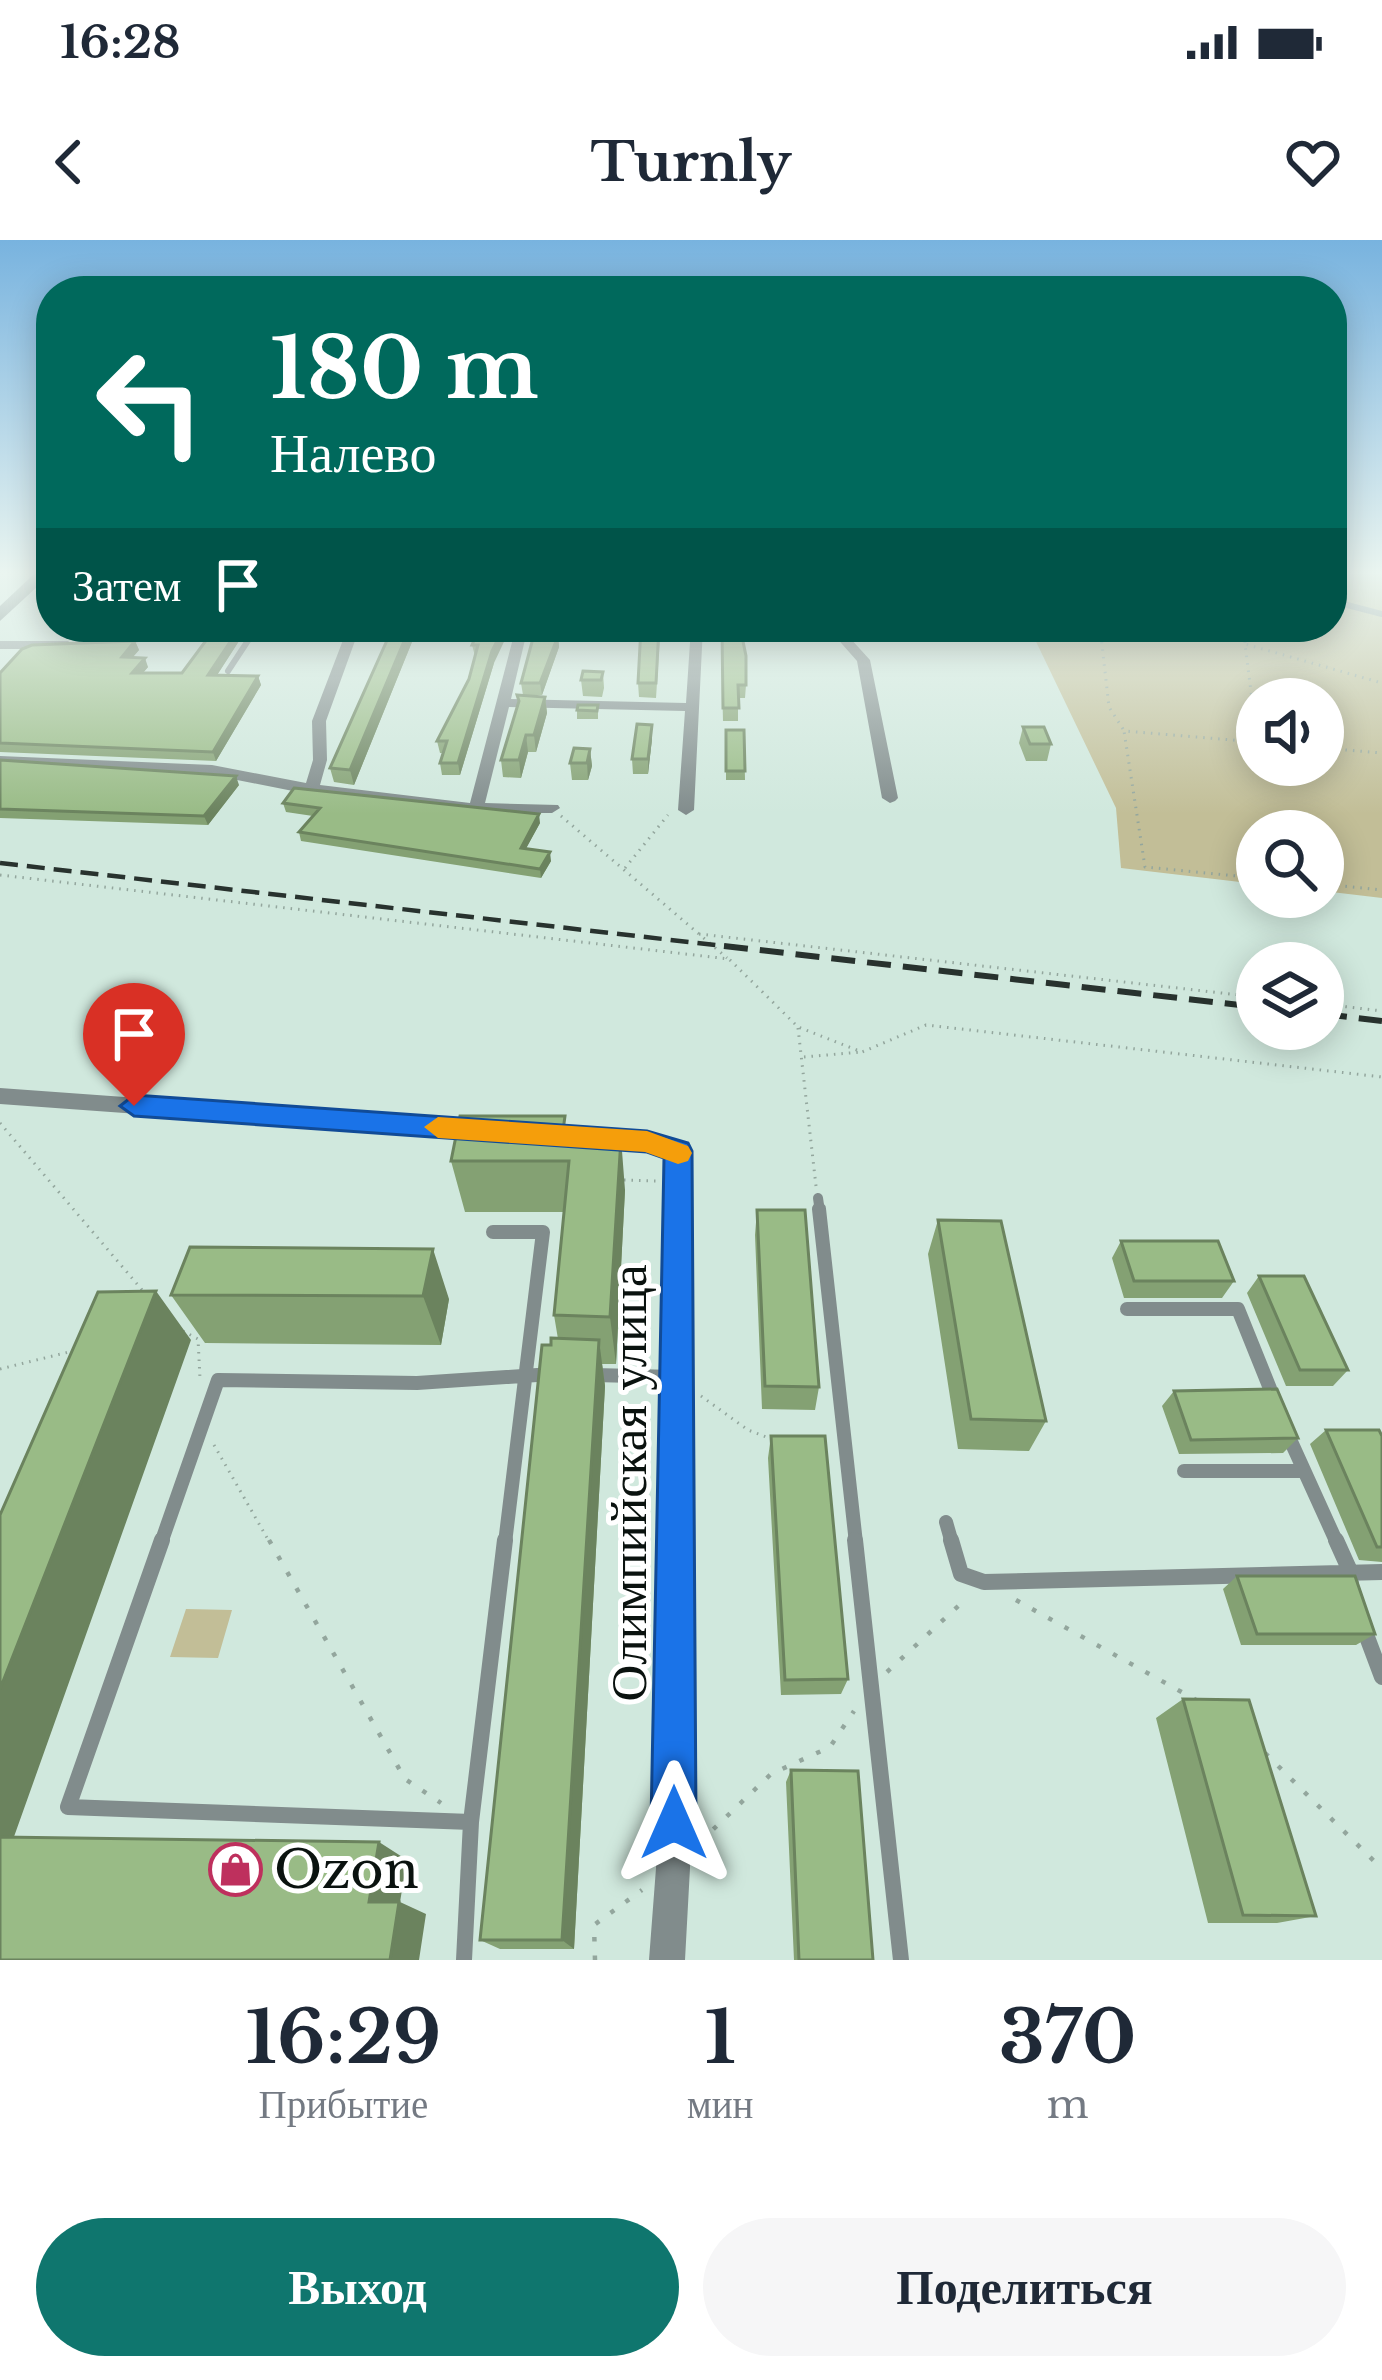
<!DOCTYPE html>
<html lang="ru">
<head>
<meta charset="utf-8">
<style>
  body { margin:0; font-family:"Libre Baskerville",serif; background:#f6f6f7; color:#1f2937; height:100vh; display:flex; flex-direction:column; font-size:45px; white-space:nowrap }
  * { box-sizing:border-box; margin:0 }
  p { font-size:39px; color:#747a83 }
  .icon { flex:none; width:66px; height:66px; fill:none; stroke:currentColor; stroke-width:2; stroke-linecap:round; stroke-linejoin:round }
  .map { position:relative; height:1720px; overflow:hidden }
  .side { display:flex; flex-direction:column; background:#fff; flex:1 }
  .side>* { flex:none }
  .top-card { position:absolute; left:36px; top:36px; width:1311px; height:366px; border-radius:48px; box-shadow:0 6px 30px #0003; background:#00695c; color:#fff; overflow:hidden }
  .tools { position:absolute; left:1236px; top:438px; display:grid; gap:24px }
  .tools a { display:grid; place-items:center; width:108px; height:108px; border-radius:50%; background:#fff; box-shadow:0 6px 30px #0003; font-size:60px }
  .pin { position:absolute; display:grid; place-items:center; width:102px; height:102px; color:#fff; margin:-123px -51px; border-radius:50% 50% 50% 0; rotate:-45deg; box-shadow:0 0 12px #0007 }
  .pin .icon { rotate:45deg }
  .me { position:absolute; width:132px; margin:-66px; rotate:0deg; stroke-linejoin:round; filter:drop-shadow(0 0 9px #0008) }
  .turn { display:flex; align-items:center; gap:42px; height:252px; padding:0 36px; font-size:54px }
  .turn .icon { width:156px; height:156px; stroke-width:2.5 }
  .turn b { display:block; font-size:84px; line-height:102px }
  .then { display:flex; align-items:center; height:114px; padding:0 36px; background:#0003; gap:24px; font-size:45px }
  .eta { display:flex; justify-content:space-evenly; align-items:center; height:204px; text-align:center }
  .eta b { font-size:72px; font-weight:700; line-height:84px }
  .primary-button { display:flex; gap:24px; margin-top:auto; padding:24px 36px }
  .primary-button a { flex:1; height:138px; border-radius:72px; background:#0f766e; color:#fff; font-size:48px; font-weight:700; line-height:138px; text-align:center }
  .primary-button a+a { background:#f6f6f7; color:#1f2937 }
  .status { display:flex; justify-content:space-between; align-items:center; height:84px; padding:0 60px; background:#fff; direction:ltr }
  .status svg { height:33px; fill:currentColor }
  header { display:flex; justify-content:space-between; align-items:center; height:156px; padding:0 36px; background:#fff; font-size:54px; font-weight:700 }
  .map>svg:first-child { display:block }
  .green { fill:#c2be97; fill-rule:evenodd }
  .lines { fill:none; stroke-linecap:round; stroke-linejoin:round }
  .path-far1 { stroke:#93a69d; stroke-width:3; stroke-dasharray:1.5 6; stroke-linecap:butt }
  .path { stroke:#93a69d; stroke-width:4.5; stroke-dasharray:4.5 14; stroke-linecap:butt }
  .lane-far3 { stroke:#818c8c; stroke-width:6 }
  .lane-far2 { stroke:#818c8c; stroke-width:10 }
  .lane-far1 { stroke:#818c8c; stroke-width:14 }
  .lane { stroke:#818c8c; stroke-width:16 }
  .street { fill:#818c8c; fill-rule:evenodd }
  .secondary { fill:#536464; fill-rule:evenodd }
  .rail-far1 { stroke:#28322e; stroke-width:4.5; stroke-dasharray:18 9; stroke-linecap:butt }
  .rail { stroke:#28322e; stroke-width:6; stroke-dasharray:24 12; stroke-linecap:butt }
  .wall { fill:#84a173 }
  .shaded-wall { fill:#6b835e }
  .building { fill:#99bb86; stroke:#6b835e; stroke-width:3 }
  .route { fill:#1a73e8; stroke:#114b97; stroke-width:3 }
  .slow { fill:#f59e0b }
  .labels { text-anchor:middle; stroke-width:10; stroke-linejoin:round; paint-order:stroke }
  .near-street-label { font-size:51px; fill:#0a120f; stroke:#fff }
  .near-poi-label { font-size:51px; fill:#0a120f; stroke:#fff; text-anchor:start }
</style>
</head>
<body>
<div class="status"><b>16:28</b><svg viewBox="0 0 49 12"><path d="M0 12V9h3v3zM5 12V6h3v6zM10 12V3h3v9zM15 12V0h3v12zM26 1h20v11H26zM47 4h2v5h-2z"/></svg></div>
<header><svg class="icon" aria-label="back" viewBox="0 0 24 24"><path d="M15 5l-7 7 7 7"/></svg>Turnly<svg class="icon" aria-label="heart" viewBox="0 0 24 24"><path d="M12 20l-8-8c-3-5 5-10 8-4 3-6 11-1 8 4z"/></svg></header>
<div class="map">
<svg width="1382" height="1720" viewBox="0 0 1382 1720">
  <rect width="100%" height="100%" fill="#d0e8dd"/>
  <path class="green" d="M1332,334H1382V658L1323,651V591H1257V644L1121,628L1116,568L1029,387H1332ZM1257,459H1323V525H1257Z
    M186,1369L232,1370L218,1418L170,1417Z"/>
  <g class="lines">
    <path class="path-far1" d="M1100,387L1109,467L1123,489
      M1244,387L1245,403
      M1257,499L1245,404L1382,443
      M1257,502L1124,491L1145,627L1257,638
      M1323,508L1382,513
      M561,576L727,718
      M625,628L668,575
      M0,635L729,719L798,787L862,812L926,785L1382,837
      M1323,644L1382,650
      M699,694L1257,757
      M1323,764L1382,771
      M798,788L816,946
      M804,817L861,812
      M0,883L143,1051
      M624,940L657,941
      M183,1091L198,1099L200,1138
      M0,1129L73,1111
      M701,1156L748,1190L769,1198
      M214,1205L270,1303"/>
    <path class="path" d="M269,1300L405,1539L441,1563
      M1016,1360L1196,1460
      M887,1432L968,1357
      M1265,1513L1382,1629
      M700,1602L771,1534L830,1507L854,1471
      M595,1720L594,1685L642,1650"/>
    <path class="lane-far3" d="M1332,361L1382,374
      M228,431L257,387"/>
    <path class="lane-far2" d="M818,958L820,972"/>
    <path class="lane-far1" d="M819,969L856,1303
      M493,992H543L505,1303
      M1127,1069H1238L1275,1161
      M594,1135L675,1137
      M1288,1195L1337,1303
      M1184,1231H1302
      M946,1282L952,1303
      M161,1303L218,1140L417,1143L552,1134"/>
    <path class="lane" d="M162,1300L68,1567L471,1582
      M855,1300L901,1720
      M951,1300L961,1334L984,1342L1382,1332
      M1336,1300L1350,1331L1351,1349
      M1364,1389L1382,1437
      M464,1720L471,1582L505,1300"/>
    <path class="street" d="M183,387H210L105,409L99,405Z
      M348,387H360L326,481L327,520L320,545L470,563L516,387H528L511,459L686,463L691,387H703L694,570L686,575L678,570L685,471L509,467L485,563L558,565L560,568L552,573H476L298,552L212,535L0,524V516L212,525L306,543L313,520L312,481Z
      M827,387H840L870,420L898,558L895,561L890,563L882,558L857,421Z
      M0,401H68L74,405L68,409H0Z
      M0,848L486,883L494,885L497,891L494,897L486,899L0,864Z
      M542,887L647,893L686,905L689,911L690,1628L685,1720H649L656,1628L667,916L647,909L542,903L534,901L531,895L534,889Z"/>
    <path class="secondary" d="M34,334H51L0,381V366Z"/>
    <path class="rail-far1" d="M0,623L750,709"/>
    <path class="rail" d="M724,706L1257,767
      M1323,774L1382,781"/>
  </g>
  <path class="wall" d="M51,339V371H49L39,350Z
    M248,387L217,435L258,436L261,445L216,521L0,512V433L135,401L139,410L132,418L148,427L143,433H182Z
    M393,387H425L423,392H416L354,545L334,542L330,528Z
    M480,387L494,423L460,535H442L440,523L443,513H440L437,501L469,439L475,416L472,405Z
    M530,387H558L556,396H558L559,407L542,455H523L521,443L535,392H531Z
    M712,387H740L746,445L745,458H738V481H723L721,396H712Z
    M660,397L656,458L639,457L638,443Z
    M603,432L604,448L602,457L583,456L581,440Z
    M545,457L547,473L536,512H528L521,538L503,537L501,520Z
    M598,465V479H577V470Z
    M652,485V499L648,534H633L632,519Z
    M1023,487L1051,504L1047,521H1026L1019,503Z
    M726,490H744L745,540H726Z
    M590,509L592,526L588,540H572L570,523Z
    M0,520L239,545L208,585L0,578Z
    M283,563L540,583L526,608L551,621L541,638L301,601L299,592L313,576L286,572Z
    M568,898L625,950L616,1124H602L605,1146L574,1709H500L480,1700L551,1105L558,1099L554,1075L564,972H465L451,921Z
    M757,970L819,1147L815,1170L762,1169L755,995Z
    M938,980L1046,1181L1029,1211L958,1209L928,1014Z
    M1121,1001L1234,1041L1222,1058H1124L1112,1018Z
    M190,1007L449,1059L441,1105L205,1103L171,1055Z
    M1259,1036L1348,1130L1333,1146H1286L1247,1053Z
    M1174,1151L1298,1198L1283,1213L1179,1214L1162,1166Z
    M1326,1190L1382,1196V1322L1359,1320L1310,1204Z
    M771,1196L848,1439L841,1454L781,1455L768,1218Z
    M1237,1336L1375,1394L1356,1405H1241L1223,1349Z
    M1183,1459L1316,1676L1277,1683H1208L1156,1478Z
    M791,1530L873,1720H794L786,1542Z"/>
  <path class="shaded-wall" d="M240,387H248L212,443L208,435Z
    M410,387H415L416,392L354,545L350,530Z
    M504,387H511L494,423L460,535L458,523L492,411Z
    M558,396L559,407L542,455L540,443Z
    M135,401L139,410L125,426L122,417Z
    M145,418L148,427L136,441L132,433Z
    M258,436L261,445L216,521L213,512Z
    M545,457L547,473L536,512L534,495Z
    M652,485V499L648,534V519Z
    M526,495L528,512L521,538L519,520Z
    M590,509L592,526L588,540L587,523Z
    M236,536L239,545L208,585L204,576Z
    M539,574L540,583L522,616L521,608Z
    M550,612L551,621L541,638L540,629Z
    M621,898L625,950L616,1124L610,1077Z
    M433,1009L449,1059L441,1105L423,1056Z
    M156,1051L191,1100L0,1636V1449Z
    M599,1100L605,1146L574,1709L562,1700Z
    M379,1602L407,1620L400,1662L426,1674L419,1720H390L369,1662Z"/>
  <path class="building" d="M51,339V350H39Z
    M216,387H240L208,435L258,436L213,512L0,503V433L22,409L32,405L135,401L122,417L145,418L132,433H182Z
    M393,387H410L350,530L330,528Z
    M480,387H504L492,411L458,523H440L447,501H437L469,439L478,405H472Z
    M536,387H554L551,396H558L540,443H521Z
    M641,387H659L656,443H638Z
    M722,387H740L746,416V445H738L739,468H723Z
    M583,431L603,432L601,440H581Z
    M517,455L545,457L534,495H526L519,520H501L519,461Z
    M578,465H598L597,471L577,470Z
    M637,484L652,485L648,519H632Z
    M1023,487H1044L1051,504H1030Z
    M726,490H744L745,531H726Z
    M574,508L590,509L587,523H570Z
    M0,520L236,536L204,576L0,569Z
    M294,548L539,574L521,608L550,612L540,629L299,592L320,568L283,563Z
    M460,876H565L562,898H621L610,1077L554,1075L569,921H451Z
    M757,970H805L819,1147L765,1146Z
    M938,980L1001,981L1046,1181L971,1179Z
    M1121,1001H1218L1234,1041H1134Z
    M190,1007L433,1009L423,1056L171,1055Z
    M1259,1036H1304L1348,1130H1300Z
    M156,1051L0,1449V1275L98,1052Z
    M551,1098L599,1100L562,1700H480L542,1105H551Z
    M1277,1149L1298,1198L1191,1200L1174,1151Z
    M1326,1190H1379L1382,1196V1307H1377Z
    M771,1196H825L848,1439L785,1440Z
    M1237,1336H1355L1375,1394H1257Z
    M1183,1459L1249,1460L1316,1676L1243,1675Z
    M791,1530L858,1531L873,1720H799Z
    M0,1597L379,1602L369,1662H399L390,1720H0Z"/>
  <linearGradient id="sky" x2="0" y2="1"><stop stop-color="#78b3df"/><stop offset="0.58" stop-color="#eaf5f0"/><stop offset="1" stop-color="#eaf5f0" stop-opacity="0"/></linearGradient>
  <rect width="1382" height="574" fill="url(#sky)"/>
  <path class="route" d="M134,855L647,891L688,903L692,911L696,1583L689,1599L674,1606L658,1599L651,1583L664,918L647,912L134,876L120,866Z"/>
  <path class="slow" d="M438,877L647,891L688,906L692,913L688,921L678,924L645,912L438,898L424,887Z"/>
  <defs>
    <symbol id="shop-ring" viewBox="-11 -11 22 22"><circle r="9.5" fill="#fff" stroke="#be305d" stroke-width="1.5"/><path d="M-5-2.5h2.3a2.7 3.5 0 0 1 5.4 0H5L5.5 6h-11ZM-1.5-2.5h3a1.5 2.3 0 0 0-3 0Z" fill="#be305d"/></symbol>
  </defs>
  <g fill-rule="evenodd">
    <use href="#shop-ring" x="206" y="1600" width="59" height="59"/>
  </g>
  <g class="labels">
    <g class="near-street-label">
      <text transform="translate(628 1243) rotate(-90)" y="18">Олимпийская улица</text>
    </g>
    <g class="near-poi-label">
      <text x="274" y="1648">Ozon</text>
    </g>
  </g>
</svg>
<div class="tools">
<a><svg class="icon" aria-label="sound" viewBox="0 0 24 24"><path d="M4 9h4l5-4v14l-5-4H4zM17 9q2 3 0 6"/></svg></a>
<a><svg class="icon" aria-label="search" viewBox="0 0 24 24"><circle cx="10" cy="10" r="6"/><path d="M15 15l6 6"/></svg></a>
<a><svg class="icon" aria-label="layers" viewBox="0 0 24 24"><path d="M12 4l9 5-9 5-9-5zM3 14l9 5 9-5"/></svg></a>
</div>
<div class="pin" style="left:134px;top:866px;background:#d93025"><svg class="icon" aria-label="arrive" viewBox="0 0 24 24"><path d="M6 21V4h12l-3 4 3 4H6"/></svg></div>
<svg class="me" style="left:674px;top:1583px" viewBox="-20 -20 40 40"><path d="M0-17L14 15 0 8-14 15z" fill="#1a73e8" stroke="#fff" stroke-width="4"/></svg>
<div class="top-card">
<div class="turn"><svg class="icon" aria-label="left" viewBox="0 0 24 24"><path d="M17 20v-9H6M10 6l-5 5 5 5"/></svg><div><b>180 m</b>Налево</div></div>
<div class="then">Затем<svg class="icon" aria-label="arrive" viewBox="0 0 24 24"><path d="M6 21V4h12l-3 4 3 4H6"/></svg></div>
</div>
</div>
<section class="side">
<div class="eta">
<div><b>16:29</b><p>Прибытие</p></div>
<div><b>1</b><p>мин</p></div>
<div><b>370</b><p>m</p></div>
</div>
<div class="primary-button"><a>Выход</a><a>Поделиться</a></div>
</section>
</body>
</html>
